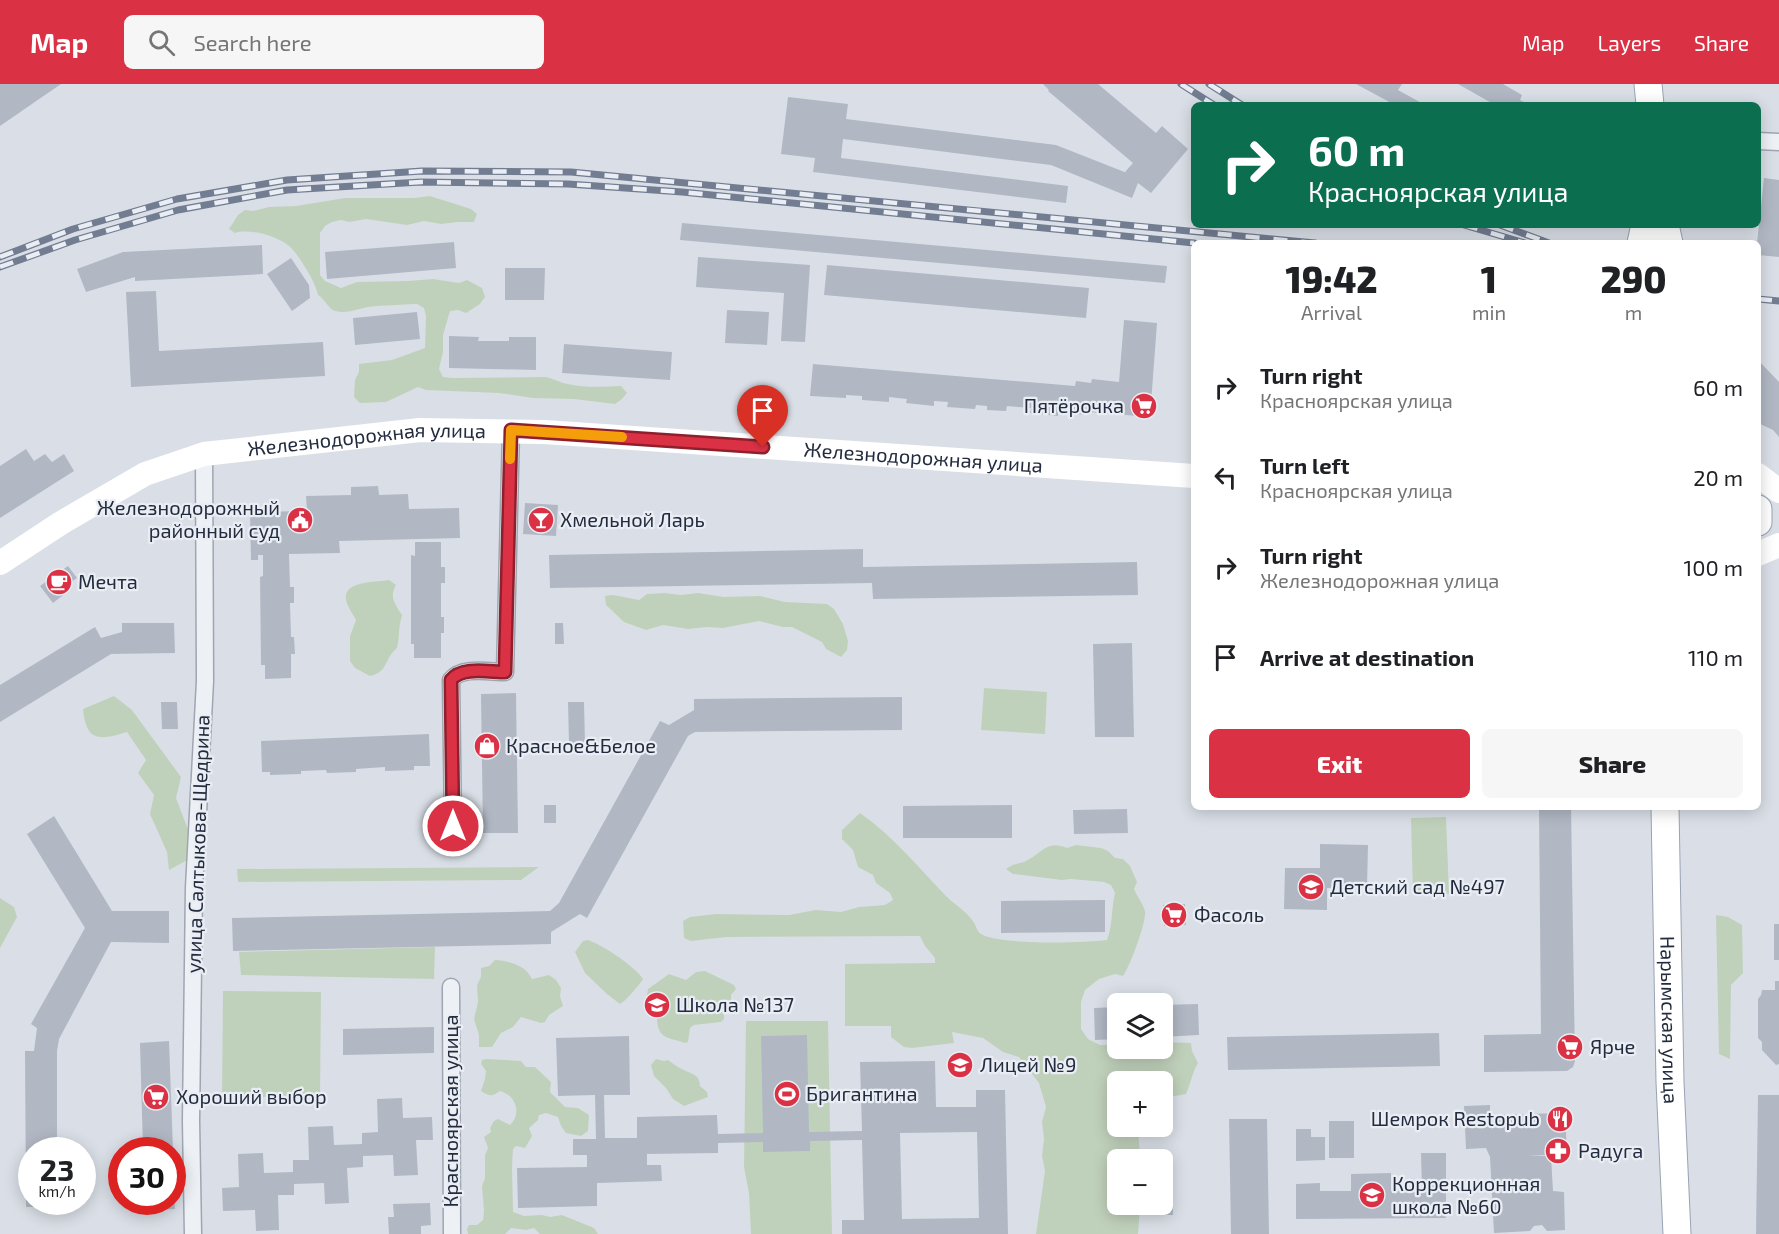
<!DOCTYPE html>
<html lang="en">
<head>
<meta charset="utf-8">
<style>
  body { margin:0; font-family:"Exo 2",sans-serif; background:#f6f6f6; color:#202124; height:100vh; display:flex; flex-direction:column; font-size:22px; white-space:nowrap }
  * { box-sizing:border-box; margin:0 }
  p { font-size:20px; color:#757577 }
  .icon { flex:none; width:33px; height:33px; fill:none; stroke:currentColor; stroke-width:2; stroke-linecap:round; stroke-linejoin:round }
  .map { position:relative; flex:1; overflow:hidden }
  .details { position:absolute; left:1191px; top:156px; width:570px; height:570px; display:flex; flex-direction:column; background:#fff; border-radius:9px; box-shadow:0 3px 15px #0003 }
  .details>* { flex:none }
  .guide { position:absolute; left:1191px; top:18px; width:570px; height:126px; border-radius:9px; box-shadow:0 3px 15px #0003; background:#0b6e4f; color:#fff; overflow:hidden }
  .tools { position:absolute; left:1107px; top:909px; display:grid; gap:12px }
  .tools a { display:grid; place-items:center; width:66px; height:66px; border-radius:9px; background:#fff; box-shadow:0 3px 15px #0003; font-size:30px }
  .speed { position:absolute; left:18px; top:1053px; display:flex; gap:12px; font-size:30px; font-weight:700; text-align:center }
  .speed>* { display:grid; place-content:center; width:78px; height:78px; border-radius:50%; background:#fff; box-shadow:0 3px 15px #0003; line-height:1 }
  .speed small { font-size:15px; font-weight:400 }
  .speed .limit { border:9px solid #d22; background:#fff; color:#111 }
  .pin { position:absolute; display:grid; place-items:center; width:51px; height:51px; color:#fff; margin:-62px -26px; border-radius:50% 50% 50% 0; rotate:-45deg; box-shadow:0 0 6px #0007 }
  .pin .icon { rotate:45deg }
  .me { position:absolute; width:66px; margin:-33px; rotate:0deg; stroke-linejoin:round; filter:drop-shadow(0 0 4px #0008) }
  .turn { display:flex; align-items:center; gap:21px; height:126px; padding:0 18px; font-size:27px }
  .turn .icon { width:78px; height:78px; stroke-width:2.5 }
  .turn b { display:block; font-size:42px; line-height:51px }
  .eta { display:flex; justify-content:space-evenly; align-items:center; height:102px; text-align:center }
  .eta b { font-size:36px; font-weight:800; line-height:42px }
  .primary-button { display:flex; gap:12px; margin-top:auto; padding:12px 18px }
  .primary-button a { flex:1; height:69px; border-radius:9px; background:#da3145; color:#fff; font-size:24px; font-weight:800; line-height:69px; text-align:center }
  .primary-button a+a { background:#f6f6f6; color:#202124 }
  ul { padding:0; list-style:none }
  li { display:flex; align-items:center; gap:18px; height:90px; padding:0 18px }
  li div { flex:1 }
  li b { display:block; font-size:22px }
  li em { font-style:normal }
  header { display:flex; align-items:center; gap:36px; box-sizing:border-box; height:84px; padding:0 30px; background:#da3145; color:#fff }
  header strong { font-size:28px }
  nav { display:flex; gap:33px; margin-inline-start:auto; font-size:21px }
  .search { width:420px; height:54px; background:#f6f6f6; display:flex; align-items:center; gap:15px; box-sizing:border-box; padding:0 21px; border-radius:9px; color:#757577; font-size:22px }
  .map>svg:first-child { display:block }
  .green { fill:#c0d1bb }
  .building { fill:#b1b8c4; fill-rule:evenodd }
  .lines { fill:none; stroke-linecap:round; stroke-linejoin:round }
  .street-casing { stroke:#9fa6b1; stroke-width:19 }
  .primary-casing { stroke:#99a3b3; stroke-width:29 }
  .street { stroke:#edf0f5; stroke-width:16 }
  .secondary { stroke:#fff; stroke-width:24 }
  .primary { stroke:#fff; stroke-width:27 }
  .rail-casing { stroke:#737d91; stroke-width:7 }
  .rail { stroke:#eaeef4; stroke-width:4.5; stroke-dasharray:14; stroke-linecap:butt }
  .route-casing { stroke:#8e202d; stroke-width:15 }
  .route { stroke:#da3145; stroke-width:10 }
  .slow { stroke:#f59e0b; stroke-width:10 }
  .labels { text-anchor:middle; stroke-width:4.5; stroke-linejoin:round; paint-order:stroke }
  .poi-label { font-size:20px; fill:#232c3e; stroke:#eaeef4; text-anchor:start }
  .street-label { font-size:20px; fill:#232c3e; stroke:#eaeef4 }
</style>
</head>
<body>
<header>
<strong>Map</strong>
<div class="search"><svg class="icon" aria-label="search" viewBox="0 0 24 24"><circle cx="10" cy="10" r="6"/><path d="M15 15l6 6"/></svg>Search here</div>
<nav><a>Map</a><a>Layers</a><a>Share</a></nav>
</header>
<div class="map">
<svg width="1779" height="1150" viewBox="0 0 1779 1150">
  <rect width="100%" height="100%" fill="#dadfe7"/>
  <path class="green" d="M430,112L471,125L477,130L474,138H458L441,140L424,137L407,141L366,135L349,138L341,136L332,138L325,142L320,149V191L325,197L341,204L357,198L408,197L433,195L459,199L467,196L482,204L485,213L480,220L466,229L458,226L450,227L443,251V268L439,285L443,293L452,294L545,293C552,294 557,297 563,299C582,304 602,303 621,302L627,309L622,315L615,320L574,315L533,314L499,309L426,306L418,303L386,318L360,319L354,313L355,296L359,288V280L392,276L425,264L426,232L424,224L417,220C401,221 384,221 368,223C357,225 347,230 335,227C328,225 325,215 318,211C317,201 298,169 289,162C277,152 249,144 235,149L229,145L238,131L245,126L253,127L269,123L296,122L345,114H414Z
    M389,496L396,501C389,513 395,520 402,531C398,545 400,551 397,564C384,574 389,588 370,592L355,584L350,577V552L356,536C353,530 346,521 346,515C343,497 377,498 389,496Z
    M664,509L681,511L698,509L724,513L760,512L785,518L827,520L834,525L843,540L848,557L847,566L841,573L826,565L822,558L792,543H783L759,537L723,544L707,543L688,545L663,541L646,546L624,538L606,521L605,512L613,511L639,516L647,510Z
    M984,604L1047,608L1045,650L981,646Z
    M114,612L132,626L181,693L176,714L194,761L191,774L169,786L167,768L150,730L154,711L138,689L146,676L127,648C101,656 86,659 83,625Z
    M860,729C893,752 918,783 946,812C954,820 966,827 973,837C977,842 976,848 983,851C1005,861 1082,859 1107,856C1113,841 1111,825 1115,809L1111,801L1104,798L1071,795L1062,796L1013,790L1006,785C1013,780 1017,780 1024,778C1041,771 1046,755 1067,764L1076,761L1101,764L1108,767L1115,774L1123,775L1130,782L1137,798L1134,805C1137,812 1143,820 1145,827C1147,837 1129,885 1123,892L1115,890L1099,895L1085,906L1081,918V945L1088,955L1100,961H1117L1118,964H1162L1163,958L1191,959L1192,967L1198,979C1192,989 1191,999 1186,1010L1163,1014L1162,998H1118V1042L1138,1043L1140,1075L1118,1076V1120L1140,1121L1138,1150H1036L1045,1087L1042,1072L1044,1055L1042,1038L1046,1023L1039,999L1019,973L1003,968L983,954L952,948L954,959L912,964L904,963L891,953V942H845V880L935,879V874L925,862L920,852L726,853L691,857L684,854L683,837L690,833L716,830L789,831L816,826L841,828L859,823L885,821L893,816L890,809L876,799L873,791L858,783L853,766L842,755V746Z
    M1446,733L1449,810H1413L1411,734Z
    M539,783L521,796L238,798L237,785Z
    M0,814L14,823L17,833L0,864Z
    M1716,831L1728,833L1742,841L1743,889L1731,901L1730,975L1719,970Z
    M588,856C604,862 628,878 640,891L643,895C640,900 626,917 620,920L607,910L585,889L575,868L583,857Z
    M435,863L434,895L241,891L239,868Z
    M495,876C509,877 526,881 532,895L549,891L556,896L561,904L560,912L563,922L549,931L545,938L541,939L521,933L513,943L501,949L492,963H479V951L474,935L478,918L477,901L481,893V884L489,882Z
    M705,887L734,901L736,905L731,911V924L724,930V935L721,938L694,941L690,944L688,958L685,959C678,956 665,955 661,949C653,937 664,936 645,924L648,905L669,890L686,896L696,888Z
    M223,907L321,908L320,1014L222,1012Z
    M746,937H828L832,1150H751L749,1109L744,1083Z
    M486,975L521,977L526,983H535L551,998L550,1008L565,1023L578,1024L589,1031L588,1047L581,1052L566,1049L561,1042L558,1033L546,1029L539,1031L538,1036L529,1044L532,1052L525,1064L516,1062L513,1065C511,1086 513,1106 513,1128L524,1132L542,1131L550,1133L562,1131L594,1144L598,1150H540L534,1144L526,1146L511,1144L505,1150H468L467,1145L469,1141H477L483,1136L484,1127L482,1102L485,1094V1071L488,1064L484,1053L491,1048L490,1044L494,1037L498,1035L510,1041C522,1030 516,1011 500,1007C492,1013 489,1012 481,1007L485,995L486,987L481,980L482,976Z
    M656,975L664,977L668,976C673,979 677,983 682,985C691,990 700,990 700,1002L707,1008L708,1013L684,1022L673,1015L666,1004L654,992L651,981Z"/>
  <path class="building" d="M0,0H61L0,42Z
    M1043,0H1098L1156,49L1162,42L1188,65L1151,109L1138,99L1132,114L1051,81L843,55L841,74L1068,102L1066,119L813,88L815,74L781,70L788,13L848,20L846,35L1056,61L1127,89L1125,88L1133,79L1048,7L1049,6Z
    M1356,0H1402L1398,6L1425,21H1395Z
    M1458,0H1503L1522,11L1520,16L1529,21H1495Z
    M1764,94L1779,96V173L1758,171L1757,159Z
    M682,139L1167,182L1165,199L680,156Z
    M454,158L456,184L327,195L325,168Z
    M262,161L263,190L135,197V193L86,208L77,185L123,168Z
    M698,173L810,181L805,258L781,257L784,209L696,203Z
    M291,174L309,201L310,214L292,227L267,190Z
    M827,181L1089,204L1086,234L824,211Z
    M505,184H545L544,216H505Z
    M156,207L159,267L323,258L325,292L131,303L126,208Z
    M727,226L769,228L767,261L725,259Z
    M417,228L420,255L355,261L353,234Z
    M1124,236L1157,239L1150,333L1089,328V331L1058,329V332L1030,329L1031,324L1007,322L1006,327L987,326V322L976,321L975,325L947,323L948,318L934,317V322L906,319L907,315L889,313V318L862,316V312L846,311V314L810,312L813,280L1075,302L1076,297L1091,299L1092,295L1119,298Z
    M449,252L479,253L478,257H509V253H536V286L449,284Z
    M564,260L672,268L670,296L562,289Z
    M1758,276L1779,298V353L1773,346L1758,339Z
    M26,365L34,377L45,370L52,378L64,370L74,387L0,434V382Z
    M378,402L379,411L408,410L409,425L459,424L460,454L339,457L340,469L289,470L290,503H294V519H290L291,553H294L295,570H291V594L265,595V581H261L260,493L263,492V471H258V476H251L250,428L307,427L306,412L351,411V403Z
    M525,419L558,421L556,452L523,450Z
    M415,458H441V483H445V499H441V533H444V549H441V574H414V560H411V471L415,472Z
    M863,465V483L1137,478L1138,511L873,515L872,499L550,504L549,471Z
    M68,482L77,494L62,504L66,509L53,519L40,502Z
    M122,539H174L175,569L111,570L0,638V601L95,543L101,554L122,548Z
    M555,539H563L564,560H555Z
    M1132,559L1134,653H1095L1093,560Z
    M516,609L518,749H483L481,610Z
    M902,613V646L695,648L688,652L587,834L580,830L551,848V860L233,867L232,834L550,827L559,819L660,637L669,641L694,626V615Z
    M161,618H177L178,645H162Z
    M568,618H584L585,661H569Z
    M429,650L430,682H414V686L385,687V683L356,685V688L327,689L326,686L301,687V690L270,691V688H262L261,657Z
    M544,721H556V739H544Z
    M1012,721V754H903V722Z
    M1539,723H1571L1575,977L1573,983L1567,987L1484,988V951L1541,950Z
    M1127,725L1128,749L1074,750L1073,726Z
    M54,732L112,827H169V859L111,858L59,955L57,967V1066H32V1118H57V1123H26L25,967H34L37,944L31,940L85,844L27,750Z
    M1320,760L1368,761L1367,804H1327V826L1284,825L1285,784H1320Z
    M1105,816V848L1001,849V817Z
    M1185,820L1186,841L1164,842L1163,821Z
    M1774,840H1779V876H1774Z
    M1775,897H1779V980L1776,981L1762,966V958L1758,954V915L1761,911L1762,906H1775Z
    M1198,920L1199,951L1162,953V921Z
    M1118,923V955L1095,956L1094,924Z
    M434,943V969L343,971V945Z
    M1439,949L1440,982L1228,986L1227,953Z
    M807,951L809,1048L862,1047L860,978L935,977L936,1023H976V1006H1005L1008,1150H842V1136H864L862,1056L810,1057V1067L763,1068V1058L718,1059V1069L647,1070V1081H661L662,1097L597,1099V1122L518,1124L517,1084L587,1083V1071H573V1055H596L595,1011L558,1012L556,954L629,952L630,1011H604L605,1054H637V1033L717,1031L718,1050L763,1049L761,952ZM977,1048L979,1134L902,1135L900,1049Z
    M169,957L173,1066H143L140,959Z
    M1758,1011H1779V1150H1756Z
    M402,1014L403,1034L432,1033L433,1056H416L418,1091L394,1092L393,1071L363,1072V1083L347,1084L349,1119L325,1120L324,1099L294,1100V1111H278L279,1146L256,1147L255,1126L223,1127L222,1104L239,1103L238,1070L263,1069L264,1089L293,1088V1076H309L308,1043L333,1042L334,1061L362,1060V1049L378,1048L377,1015Z
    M1490,1021V1031L1565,1029L1567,1070L1528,1072H1551L1553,1107L1564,1108L1565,1146L1547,1147L1542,1141L1534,1142L1530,1147L1494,1149L1490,1073L1486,1064L1466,1065L1464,1022Z
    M1229,1035H1267L1269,1150H1231Z
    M1329,1037H1354V1074H1329Z
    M1296,1045H1311V1053H1325V1076L1296,1077Z
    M1421,1069H1446V1134L1296,1135V1100L1320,1099V1107H1351V1090L1391,1089V1107H1422Z
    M1162,1100H1173V1131H1145V1120H1162Z
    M172,1106H174L175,1125L144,1127V1118H172Z
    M430,1119L431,1141L421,1142V1150H389L388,1133H394L393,1120Z"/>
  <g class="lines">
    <defs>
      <path id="street" d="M1758,57L1779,58
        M453,742L451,596C462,582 489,588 505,588L511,346
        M451,903L452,1150
        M193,1150L191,1037L194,804L205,597L204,370"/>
      <g id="primary">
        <path d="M1648,0L1650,21"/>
        <path d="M1665,141L1669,159"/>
        <path d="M1641,159L1645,141"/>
        <path d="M1758,425V438"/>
        <path id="s2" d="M1665,723L1670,998L1677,1150"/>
      </g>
    </defs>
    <use href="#street" class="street-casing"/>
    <use href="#primary" class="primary-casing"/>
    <use href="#street" class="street"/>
    <g class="secondary">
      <path d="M1758,391L1779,407"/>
      <path d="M1758,470L1779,461"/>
      <path id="s1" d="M0,479L61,439L145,390L204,370L420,346L544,348L1194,392"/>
    </g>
    <use href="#primary" class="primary"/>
    <defs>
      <path id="rail" d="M1181,0L1214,21
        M1209,0L1242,21
        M1464,141L1525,159
        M1500,141L1549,159
        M0,173L73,145L177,115L287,96L422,87L571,88L1315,159
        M0,183L75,156L178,126L287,106L421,98L568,100L682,108L1194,159
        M1758,215L1779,217"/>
    </defs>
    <use href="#rail" class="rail-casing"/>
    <use href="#rail" class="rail"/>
  </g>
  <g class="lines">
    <defs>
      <path id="route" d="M453,742L451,596C462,582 489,588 505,588L511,346L763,363"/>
    </defs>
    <use href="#route" class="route-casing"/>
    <use href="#route" class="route"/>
    <path class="slow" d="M510,375L511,346L622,353"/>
  </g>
  <defs>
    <symbol id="supermarket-disc" viewBox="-11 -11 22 22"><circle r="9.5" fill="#da3145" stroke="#eaeef4"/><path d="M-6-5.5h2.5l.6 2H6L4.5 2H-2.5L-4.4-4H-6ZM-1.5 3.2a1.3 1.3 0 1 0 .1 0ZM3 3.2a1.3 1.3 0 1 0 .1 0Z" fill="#fff"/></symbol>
    <symbol id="civic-disc" viewBox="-11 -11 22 22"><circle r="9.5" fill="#da3145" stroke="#eaeef4"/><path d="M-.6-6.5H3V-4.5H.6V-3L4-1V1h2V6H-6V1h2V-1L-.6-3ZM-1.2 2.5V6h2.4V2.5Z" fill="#fff"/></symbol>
    <symbol id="bar-disc" viewBox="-11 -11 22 22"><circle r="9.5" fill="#da3145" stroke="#eaeef4"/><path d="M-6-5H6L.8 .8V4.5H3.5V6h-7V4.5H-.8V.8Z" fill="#fff"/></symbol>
    <symbol id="cafe-disc" viewBox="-11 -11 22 22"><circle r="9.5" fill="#da3145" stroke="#eaeef4"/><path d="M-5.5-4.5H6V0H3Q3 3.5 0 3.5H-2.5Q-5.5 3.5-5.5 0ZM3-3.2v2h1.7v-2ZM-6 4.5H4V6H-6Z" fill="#fff"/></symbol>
    <symbol id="shop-disc" viewBox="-11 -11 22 22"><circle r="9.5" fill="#da3145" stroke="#eaeef4"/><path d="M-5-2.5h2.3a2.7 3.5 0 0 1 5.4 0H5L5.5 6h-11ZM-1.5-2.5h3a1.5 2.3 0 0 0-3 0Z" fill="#fff"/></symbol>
    <symbol id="school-disc" viewBox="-11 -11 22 22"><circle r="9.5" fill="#da3145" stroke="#eaeef4"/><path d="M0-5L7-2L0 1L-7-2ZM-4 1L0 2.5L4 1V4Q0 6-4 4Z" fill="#fff"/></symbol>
    <symbol id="stadium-disc" viewBox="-11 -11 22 22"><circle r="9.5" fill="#da3145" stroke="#eaeef4"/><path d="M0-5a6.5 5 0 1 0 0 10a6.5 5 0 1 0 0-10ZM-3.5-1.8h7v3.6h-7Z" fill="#fff"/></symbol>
    <symbol id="restaurant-disc" viewBox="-11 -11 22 22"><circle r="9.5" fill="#da3145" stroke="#eaeef4"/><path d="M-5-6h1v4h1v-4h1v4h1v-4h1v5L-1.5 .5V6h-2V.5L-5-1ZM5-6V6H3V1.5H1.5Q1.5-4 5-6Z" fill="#fff"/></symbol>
    <symbol id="pharmacy-disc" viewBox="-11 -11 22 22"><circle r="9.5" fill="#da3145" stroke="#eaeef4"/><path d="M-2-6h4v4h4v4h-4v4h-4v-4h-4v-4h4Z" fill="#fff"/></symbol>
  </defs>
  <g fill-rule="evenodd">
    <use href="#supermarket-disc" x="1129" y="307" width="30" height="30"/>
    <use href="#civic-disc" x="285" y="421" width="30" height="30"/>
    <use href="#bar-disc" x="526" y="421" width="30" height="30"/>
    <use href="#cafe-disc" x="44" y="483" width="30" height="30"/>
    <use href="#shop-disc" x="472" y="647" width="30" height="30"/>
    <use href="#school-disc" x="1296" y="788" width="30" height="30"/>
    <use href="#supermarket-disc" x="1159" y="816" width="30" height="30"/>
    <use href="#school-disc" x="642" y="906" width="30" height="30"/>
    <use href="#supermarket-disc" x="1555" y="948" width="30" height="30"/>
    <use href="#school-disc" x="945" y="966" width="30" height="30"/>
    <use href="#stadium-disc" x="772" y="995" width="30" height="30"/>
    <use href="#supermarket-disc" x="141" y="998" width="30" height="30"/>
    <use href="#restaurant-disc" x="1545" y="1020" width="30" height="30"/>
    <use href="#pharmacy-disc" x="1543" y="1052" width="30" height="30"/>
    <use href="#school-disc" x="1357" y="1096" width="30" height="30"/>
  </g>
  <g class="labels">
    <g class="poi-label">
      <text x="1124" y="329" text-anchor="end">Пятёрочка</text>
      <text x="280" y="431" text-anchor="end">Железнодорожный<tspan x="280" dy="23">районный суд</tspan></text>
      <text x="560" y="443">Хмельной Ларь</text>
      <text x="78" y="505">Мечта</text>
      <text x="506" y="669">Красное&amp;Белое</text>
      <text x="1330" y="810">Детский сад №497</text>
      <text x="1194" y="838">Фасоль</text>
      <text x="676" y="928">Школа №137</text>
      <text x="1590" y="970">Ярче</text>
      <text x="980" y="988">Лицей №9</text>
      <text x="806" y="1017">Бригантина</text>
      <text x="176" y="1020">Хороший выбор</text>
      <text x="1540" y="1042" text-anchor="end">Шемрок Restopub</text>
      <text x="1578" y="1074">Радуга</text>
      <text x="1392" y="1107">Коррекционная<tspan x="1392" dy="23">школа №60</tspan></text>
    </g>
    <g class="street-label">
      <text dy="7" stroke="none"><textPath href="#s1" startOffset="396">Железнодорожная улица</textPath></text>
      <text dy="7" stroke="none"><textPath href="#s1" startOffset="954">Железнодорожная улица</textPath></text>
      <text transform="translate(198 760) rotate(-88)" y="7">улица Салтыкова-Щедрина</text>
      <text dy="7" stroke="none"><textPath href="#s2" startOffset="213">Нарымская улица</textPath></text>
      <text transform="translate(451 1027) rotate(-90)" y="7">Красноярская улица</text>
    </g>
  </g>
</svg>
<div class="tools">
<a><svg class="icon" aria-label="layers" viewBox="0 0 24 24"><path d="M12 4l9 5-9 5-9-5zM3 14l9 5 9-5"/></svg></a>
<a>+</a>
<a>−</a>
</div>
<div class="speed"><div>23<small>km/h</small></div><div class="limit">30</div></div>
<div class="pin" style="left:763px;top:363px;background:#d93025"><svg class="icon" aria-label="arrive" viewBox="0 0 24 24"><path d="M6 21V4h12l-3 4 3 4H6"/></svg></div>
<svg class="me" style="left:453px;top:742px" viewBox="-20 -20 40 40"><circle r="17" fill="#da3145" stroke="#fff" stroke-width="3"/><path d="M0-11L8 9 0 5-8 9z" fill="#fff"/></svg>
<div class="guide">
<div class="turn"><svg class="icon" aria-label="right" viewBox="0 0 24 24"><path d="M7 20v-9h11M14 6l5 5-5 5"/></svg><div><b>60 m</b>Красноярская улица</div></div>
</div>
<section class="details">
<div class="eta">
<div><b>19:42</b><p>Arrival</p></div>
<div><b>1</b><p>min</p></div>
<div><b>290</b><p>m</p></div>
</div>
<ul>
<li><svg class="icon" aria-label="right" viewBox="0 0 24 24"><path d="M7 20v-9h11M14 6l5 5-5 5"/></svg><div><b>Turn right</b><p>Красноярская улица</p></div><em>60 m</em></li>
<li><svg class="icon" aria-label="left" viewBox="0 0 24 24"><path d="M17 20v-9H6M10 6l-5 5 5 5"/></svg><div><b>Turn left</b><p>Красноярская улица</p></div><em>20 m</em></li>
<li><svg class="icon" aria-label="right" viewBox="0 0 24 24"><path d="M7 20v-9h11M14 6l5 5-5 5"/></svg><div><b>Turn right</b><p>Железнодорожная улица</p></div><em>100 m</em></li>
<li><svg class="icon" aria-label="arrive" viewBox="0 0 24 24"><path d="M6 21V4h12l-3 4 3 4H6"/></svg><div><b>Arrive at destination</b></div><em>110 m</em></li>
</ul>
<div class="primary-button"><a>Exit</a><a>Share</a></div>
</section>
</div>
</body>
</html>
